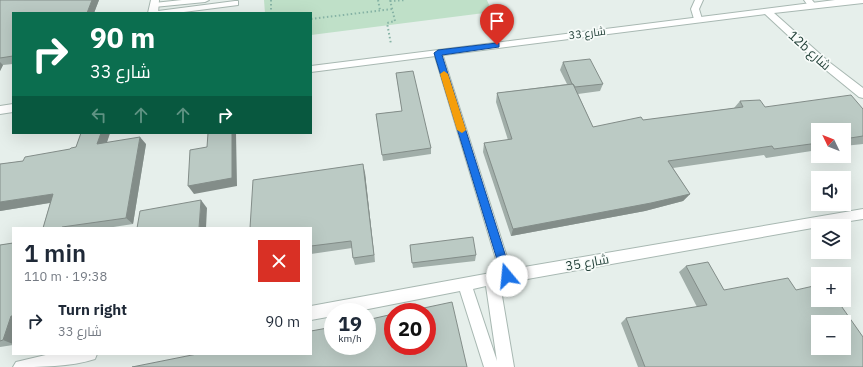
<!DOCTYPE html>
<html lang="en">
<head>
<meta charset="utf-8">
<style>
  body { margin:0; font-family:"IBM Plex Sans",Cairo,sans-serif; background:#f6f6f7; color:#1f2937; height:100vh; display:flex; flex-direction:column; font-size:15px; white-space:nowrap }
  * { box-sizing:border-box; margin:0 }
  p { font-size:13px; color:#747a83 }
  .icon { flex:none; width:22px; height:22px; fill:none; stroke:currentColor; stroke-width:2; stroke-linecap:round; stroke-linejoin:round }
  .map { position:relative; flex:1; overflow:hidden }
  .panel { position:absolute; left:12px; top:227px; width:300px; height:128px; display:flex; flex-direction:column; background:#fff; border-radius:0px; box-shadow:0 4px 16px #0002 }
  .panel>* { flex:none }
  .top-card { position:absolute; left:12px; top:12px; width:300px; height:122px; border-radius:0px; box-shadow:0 4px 16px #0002; background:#0b6e4f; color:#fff; overflow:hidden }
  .needle { width:26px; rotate:313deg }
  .buttons { position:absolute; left:811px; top:123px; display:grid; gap:8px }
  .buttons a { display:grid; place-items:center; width:40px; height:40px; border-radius:0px; background:#fff; box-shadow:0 4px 16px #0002; font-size:20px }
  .speed { position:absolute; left:324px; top:303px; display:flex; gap:8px; font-size:20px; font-weight:700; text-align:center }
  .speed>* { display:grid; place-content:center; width:52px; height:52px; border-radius:50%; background:#fff; box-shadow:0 4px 16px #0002; line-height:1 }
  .speed small { font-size:10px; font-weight:400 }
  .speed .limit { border:6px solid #d22; background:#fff; color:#111 }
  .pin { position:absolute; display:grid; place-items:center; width:34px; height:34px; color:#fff; margin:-41px -17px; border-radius:50% 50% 50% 0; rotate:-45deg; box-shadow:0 0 4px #0007 }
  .pin .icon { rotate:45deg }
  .me { position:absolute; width:44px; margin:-22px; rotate:343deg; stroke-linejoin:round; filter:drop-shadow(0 0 3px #0008) }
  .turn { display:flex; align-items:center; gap:14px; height:84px; padding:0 12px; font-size:18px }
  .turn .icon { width:52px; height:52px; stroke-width:2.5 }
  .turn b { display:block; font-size:28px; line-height:34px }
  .lanes { display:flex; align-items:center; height:38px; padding:0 12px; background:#0003; justify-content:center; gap:20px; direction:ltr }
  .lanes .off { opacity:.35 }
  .round { display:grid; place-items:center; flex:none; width:42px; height:42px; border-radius:0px; background:#f6f6f7 }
  .summary { display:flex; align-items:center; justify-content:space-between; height:68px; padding:0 12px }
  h1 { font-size:24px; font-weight:600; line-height:30px }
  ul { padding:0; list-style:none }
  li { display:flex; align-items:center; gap:12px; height:52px; padding:0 12px }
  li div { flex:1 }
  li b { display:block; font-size:15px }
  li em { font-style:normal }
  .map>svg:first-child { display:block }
  .green { fill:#bfe0c8 }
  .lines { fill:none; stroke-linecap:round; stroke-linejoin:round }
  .service-casing { stroke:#a8b8b2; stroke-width:2 }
  .minor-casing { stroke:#a8b8b2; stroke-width:2 }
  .path { stroke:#86b3a5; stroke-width:2; stroke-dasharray:1.5 2.5; stroke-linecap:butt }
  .service { fill:#fff; fill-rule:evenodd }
  .minor { fill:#fff; fill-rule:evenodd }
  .wall { fill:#a1aea9 }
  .shaded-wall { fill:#838d89 }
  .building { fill:#bbcac4; stroke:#838d89; fill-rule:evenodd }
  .route { fill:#1a73e8; stroke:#114b97 }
  .slow { fill:#f59e0b }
  .labels { text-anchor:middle; stroke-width:3.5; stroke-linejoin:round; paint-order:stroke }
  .far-street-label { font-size:11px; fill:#24423a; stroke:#f7fbf9 }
  .street-label { font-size:13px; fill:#24423a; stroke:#f7fbf9 }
</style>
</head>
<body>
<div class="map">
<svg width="863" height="367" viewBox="0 0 863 367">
  <rect width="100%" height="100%" fill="#e6efeb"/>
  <path class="green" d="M264,0H487L492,12L311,35V13H265Z"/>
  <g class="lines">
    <defs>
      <path id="service" d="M182,0H209L205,2L154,7L150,5L154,3Z
        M695,0H703L699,9L702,19L698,21L694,19L691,9Z
        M804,0H812L816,5L815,7H809Z
        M235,1H238V5L176,13H154L158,11Z
        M438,50L442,53L513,276L511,280L507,281L503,280L501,276L434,53Z"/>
      <path id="minor" d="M151,0H159L158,13H148Z
        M835,0H863V3L774,13L829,62L863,88V98L859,97L821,66L765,14L311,72V66Z
        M13,104V112L0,114V106Z
        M863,209V219L818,226V227L500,284L514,367H484L460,291L353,312H333V316L311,320V306L507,270ZM486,286L497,361L473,289Z
        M50,354H97L95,359C70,367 40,367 13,367L16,362Z"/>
    </defs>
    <use href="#service" class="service-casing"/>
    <use href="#minor" class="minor-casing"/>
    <path class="path" d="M271,0V13
      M378,0L380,10
      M390,0L395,21L387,23L391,44
      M390,1L406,0
      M311,19L392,9"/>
    <use href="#service" class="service"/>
    <use href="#minor" class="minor"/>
  </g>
  <path class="wall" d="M0,0H99L94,13H13V64L3,65L0,71Z
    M563,62L603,84L600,91L578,94L593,127L734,108L740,101L765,107L863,109V144L844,146V130H818V150L766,158L764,155L673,168L690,194L683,201L645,211L511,236L483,152L484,143L508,140L496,102L497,93L567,84L560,70Z
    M396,73L431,148V154L383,161L376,114L402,111Z
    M81,133H110L107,142L146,144L133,224L107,228H43L50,203L0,211V164L23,161L70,149L76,147Z
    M365,173L375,262L355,265L353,258L352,248L311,254V228Z
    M13,243V345L0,347V245Z
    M410,245L476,255L475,261L413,268Z
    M686,266L724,290H796L863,367H638L621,323L626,318L697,307L679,272Z"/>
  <path class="shaded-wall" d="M92,0H99L94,13H87Z
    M0,62L3,65L0,71Z
    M101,133H110L104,151L97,144Z
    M232,133H236L237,186L194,194L188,186Z
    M140,137L146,144L133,224L126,218Z
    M363,164L365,173L375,262L374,255Z
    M53,194L61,201L0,211V202Z
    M690,194L683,201L645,211L511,236L513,229Z
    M201,200L207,208L206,228H199Z
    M11,316H13V344L3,340Z"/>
  <path class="building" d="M0,0H92L87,13H13V56L0,58Z
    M590,59L603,84L575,87L573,84H572L563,62Z
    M413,71L431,148L382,155L376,114L402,111L396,73Z
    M573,84L593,127L641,117L643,120L743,107L740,101L760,100L765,107L851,95L863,109V136L844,139V130H818V143L774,149L772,146L668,161L690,194L651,203L513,229L484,143L512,139L497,93Z
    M81,133H101L97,144L140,137L126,218L62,227L61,228H43L53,194L0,202V164L23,161L25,157L70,149L71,148L76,147Z
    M208,133H232V178L188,186L190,150L207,147Z
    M363,164L374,255L353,258L351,241L311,246V228H250L253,180Z
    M201,200L199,228H137L140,211Z
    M473,237L476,255L412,263L410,245Z
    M13,243V316H11L3,340L0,341V245Z
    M708,262L724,290L788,278L796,290L818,285V300H837L863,337V367H645L626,318L707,305L686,266ZM818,322H844V348H818Z
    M452,302L467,367H132L197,354H311V331L333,327V346H367V320L393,314V346H427V312H405Z"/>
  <path class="route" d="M497,43H499V47L442,55L512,276L511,279L507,281L504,279L502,276L434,53L438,50Z"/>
  <path class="slow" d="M444,71L448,74L466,130L462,133L457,130L440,74Z"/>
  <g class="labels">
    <g class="far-street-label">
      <text transform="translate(587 33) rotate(-7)" y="4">شارع 33</text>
    </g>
    <g class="street-label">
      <text transform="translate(810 50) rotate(42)" y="5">12b شارع</text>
      <text transform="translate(587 262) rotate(-10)" y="5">شارع 35</text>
    </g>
  </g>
</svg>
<div class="buttons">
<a><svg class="needle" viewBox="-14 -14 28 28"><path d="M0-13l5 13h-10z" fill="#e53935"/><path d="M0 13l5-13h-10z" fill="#747a83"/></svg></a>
<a><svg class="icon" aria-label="sound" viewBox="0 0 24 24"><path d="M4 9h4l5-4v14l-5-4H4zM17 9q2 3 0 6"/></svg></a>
<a><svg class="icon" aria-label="layers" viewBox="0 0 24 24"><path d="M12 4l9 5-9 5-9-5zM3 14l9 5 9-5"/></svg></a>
<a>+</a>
<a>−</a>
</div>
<div class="speed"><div>19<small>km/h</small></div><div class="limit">20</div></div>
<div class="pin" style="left:497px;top:45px;background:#d93025"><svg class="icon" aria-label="arrive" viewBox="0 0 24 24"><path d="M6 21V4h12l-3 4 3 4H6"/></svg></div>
<svg class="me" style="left:507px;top:276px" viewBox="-20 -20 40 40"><circle r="19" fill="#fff"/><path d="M0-13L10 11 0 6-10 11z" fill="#1a73e8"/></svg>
<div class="top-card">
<div class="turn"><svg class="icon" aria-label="right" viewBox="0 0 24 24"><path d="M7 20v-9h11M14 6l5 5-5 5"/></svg><div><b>90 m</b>شارع 33</div></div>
<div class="lanes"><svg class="icon off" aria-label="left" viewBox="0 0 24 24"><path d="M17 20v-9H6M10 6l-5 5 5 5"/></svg><svg class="icon off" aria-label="ahead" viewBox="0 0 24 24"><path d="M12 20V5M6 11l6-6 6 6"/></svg><svg class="icon off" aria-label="ahead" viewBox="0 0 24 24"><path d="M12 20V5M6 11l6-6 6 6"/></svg><svg class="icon" aria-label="right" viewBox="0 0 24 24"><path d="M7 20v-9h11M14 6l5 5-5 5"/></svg></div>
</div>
<section class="panel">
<div class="summary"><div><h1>1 min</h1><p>110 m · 19:38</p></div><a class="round" style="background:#d93025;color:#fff"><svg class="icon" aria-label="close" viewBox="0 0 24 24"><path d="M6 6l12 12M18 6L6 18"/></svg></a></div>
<ul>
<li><svg class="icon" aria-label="right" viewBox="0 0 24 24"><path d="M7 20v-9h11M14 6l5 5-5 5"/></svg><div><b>Turn right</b><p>شارع 33</p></div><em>90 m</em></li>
</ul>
</section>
</div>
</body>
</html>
